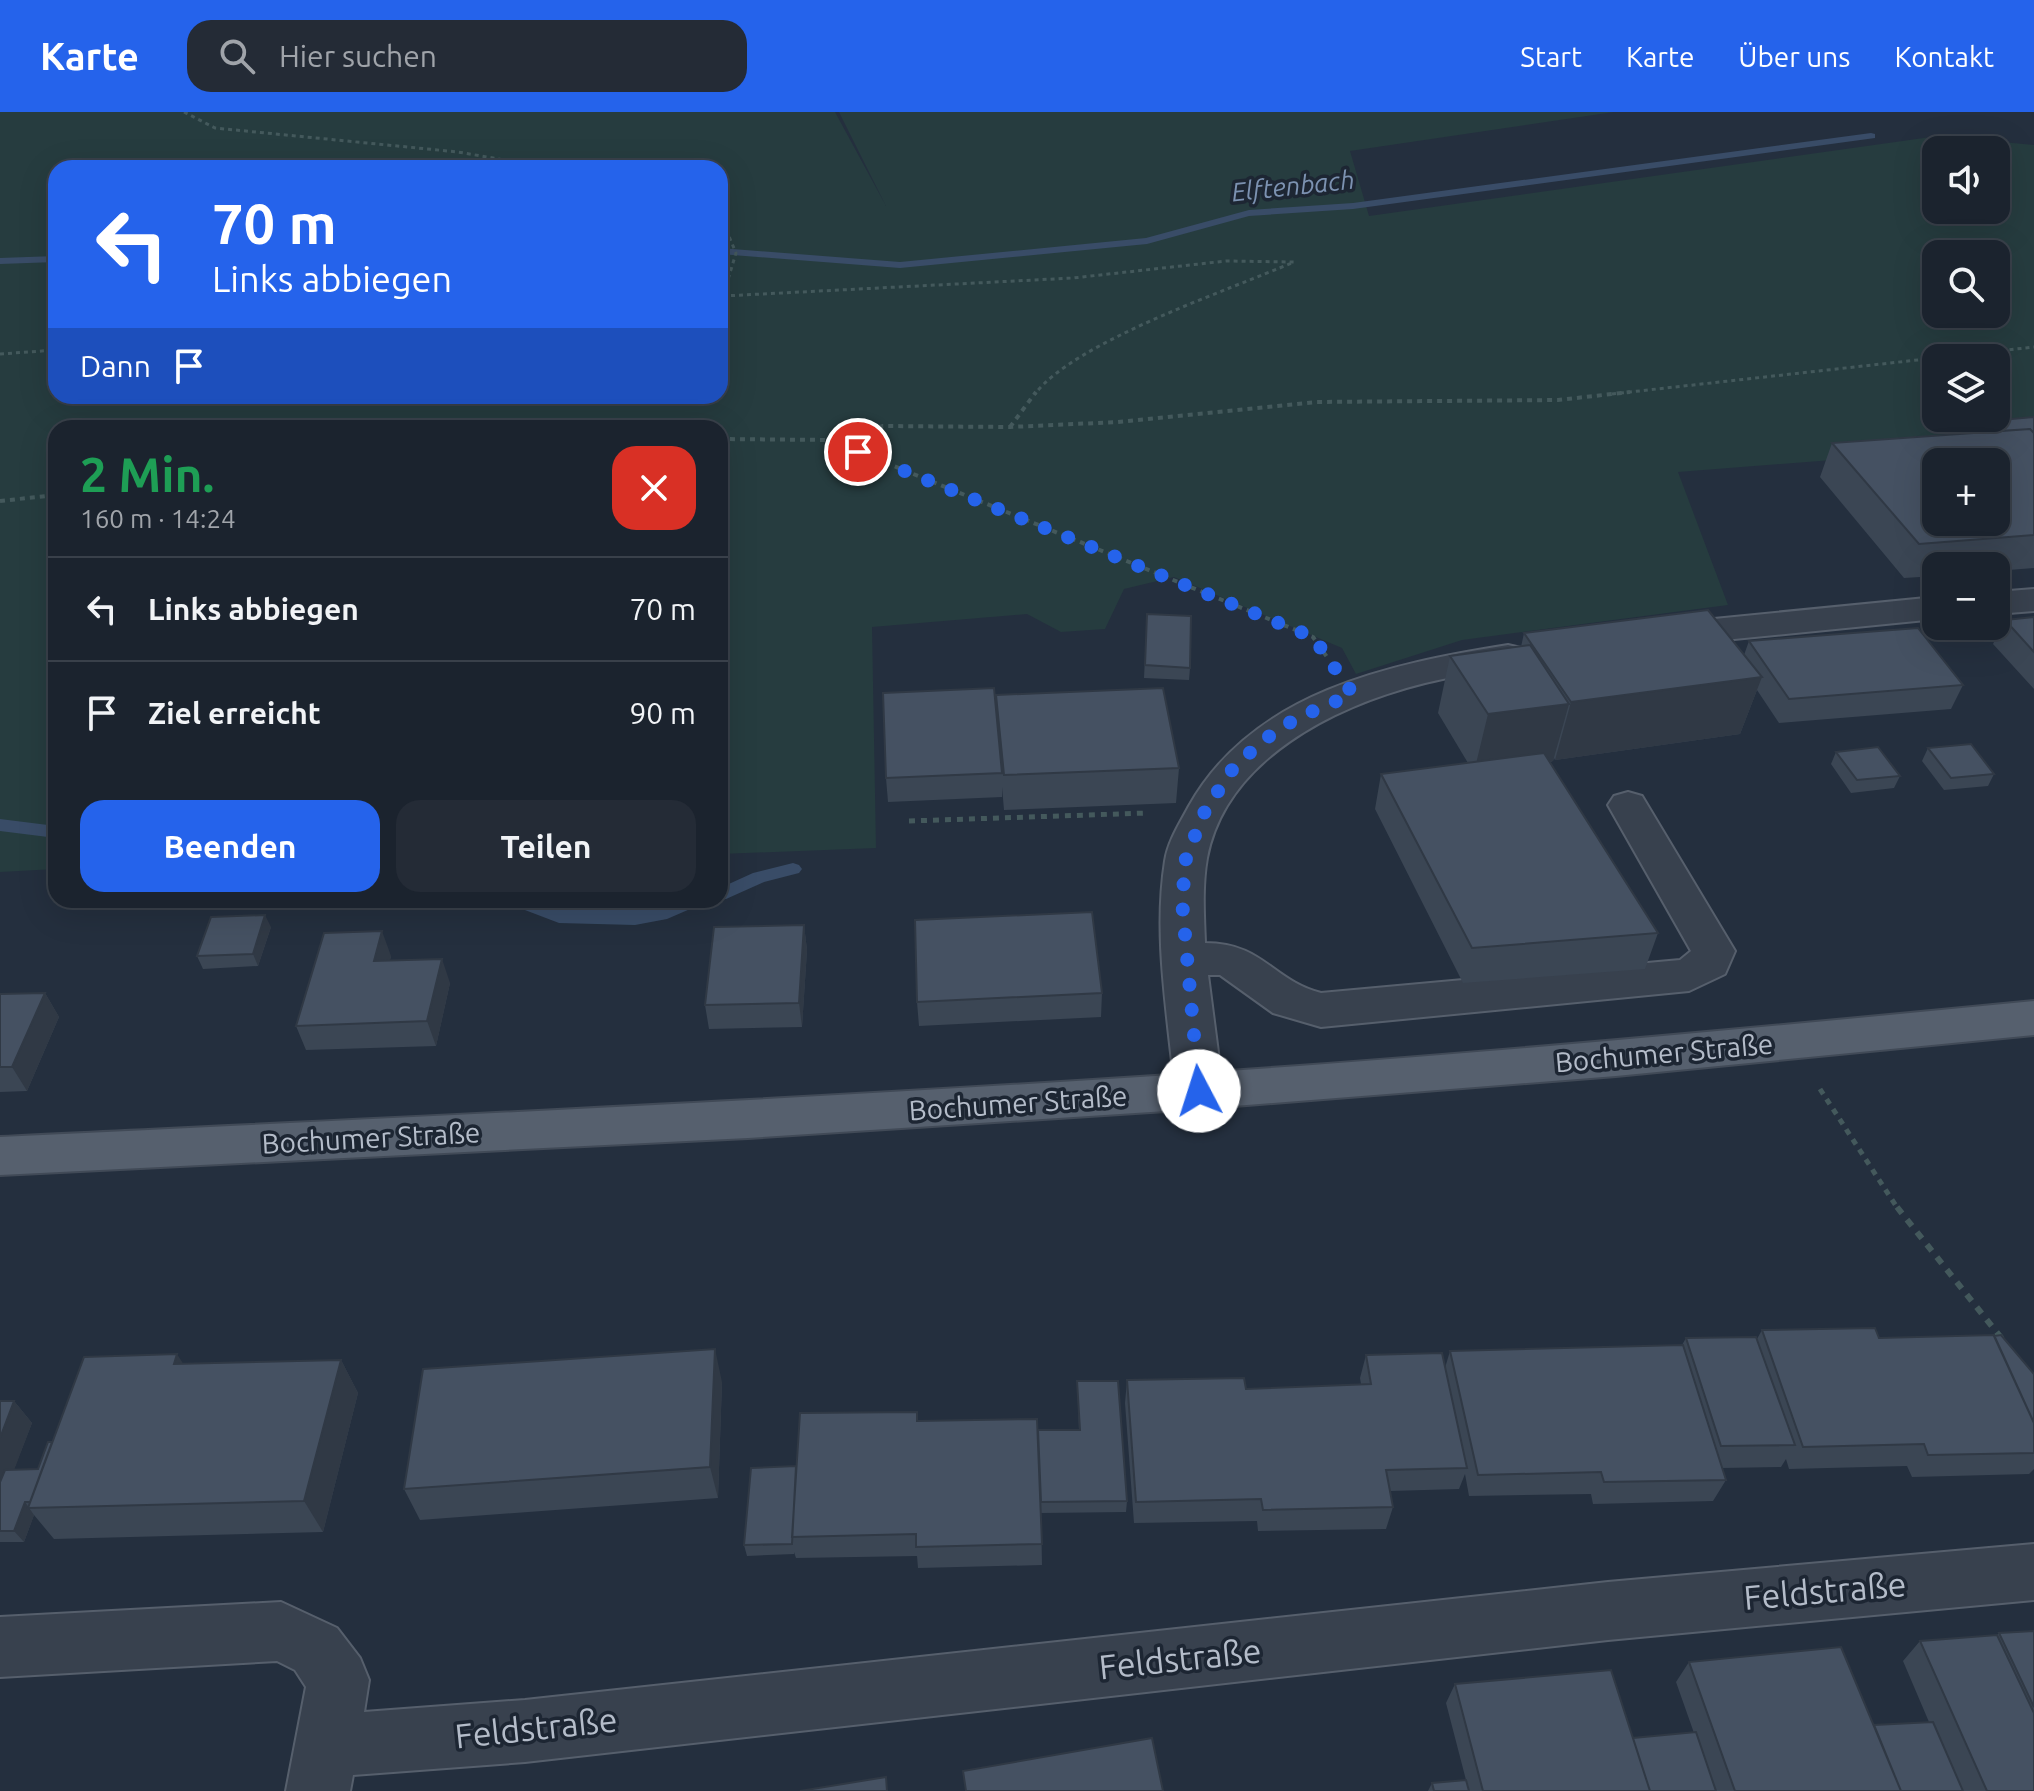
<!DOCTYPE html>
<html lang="de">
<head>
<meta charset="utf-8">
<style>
  body { margin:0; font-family:Ubuntu,sans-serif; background:#242b36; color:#f1f3f6; height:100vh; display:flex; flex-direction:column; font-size:30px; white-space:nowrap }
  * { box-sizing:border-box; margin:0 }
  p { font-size:26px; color:#a0a4aa }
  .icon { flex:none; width:44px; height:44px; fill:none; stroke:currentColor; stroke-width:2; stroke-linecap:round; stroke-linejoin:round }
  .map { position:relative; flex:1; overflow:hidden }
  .panel { position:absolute; left:48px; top:308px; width:680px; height:488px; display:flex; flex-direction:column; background:#1b232e; border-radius:24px; box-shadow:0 8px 32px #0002,0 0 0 2px #39404a }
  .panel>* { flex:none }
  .banner { position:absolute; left:48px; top:48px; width:680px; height:244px; border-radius:24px; box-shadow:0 8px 32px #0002,0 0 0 2px #39404a; background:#2563eb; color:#fff; overflow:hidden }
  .controls { position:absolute; left:1922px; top:24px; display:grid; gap:16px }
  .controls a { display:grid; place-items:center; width:88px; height:88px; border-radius:16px; background:#1b232e; box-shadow:0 8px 32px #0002,0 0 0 2px #39404a; font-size:40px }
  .pin { position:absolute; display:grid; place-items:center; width:68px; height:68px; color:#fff; margin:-34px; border:4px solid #fff; border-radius:50%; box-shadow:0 2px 8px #0007 }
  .me { position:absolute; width:88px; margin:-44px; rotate:355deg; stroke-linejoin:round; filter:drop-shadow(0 0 6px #0008) }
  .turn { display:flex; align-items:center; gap:28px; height:168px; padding:0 32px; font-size:36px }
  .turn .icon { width:104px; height:104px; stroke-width:2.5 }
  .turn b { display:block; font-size:56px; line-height:68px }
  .then { display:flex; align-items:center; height:76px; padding:0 32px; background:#0003; gap:16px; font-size:30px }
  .round { display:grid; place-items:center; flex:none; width:84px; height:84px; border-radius:24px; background:#242b36 }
  .summary { display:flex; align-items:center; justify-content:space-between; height:136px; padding:0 32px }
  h1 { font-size:48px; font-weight:600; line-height:60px; color:#1e9e55 }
  .cta { display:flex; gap:16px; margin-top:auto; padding:16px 32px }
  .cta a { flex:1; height:92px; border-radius:24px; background:#2563eb; color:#fff; font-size:32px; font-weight:600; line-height:92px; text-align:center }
  .cta a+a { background:#242b36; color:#f1f3f6 }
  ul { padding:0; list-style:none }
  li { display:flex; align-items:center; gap:24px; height:104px; padding:0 32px; border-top:2px solid #39404a }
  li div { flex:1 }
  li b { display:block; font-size:30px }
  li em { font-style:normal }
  header { display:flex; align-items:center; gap:48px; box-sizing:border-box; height:112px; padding:0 40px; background:#2563eb; color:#fff }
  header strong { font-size:38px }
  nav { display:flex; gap:44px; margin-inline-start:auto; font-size:28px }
  .search { width:560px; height:72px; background:#242b36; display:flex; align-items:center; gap:20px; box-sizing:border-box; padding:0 28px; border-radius:24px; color:#a0a4aa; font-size:30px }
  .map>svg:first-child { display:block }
  .green { fill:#263c3f; fill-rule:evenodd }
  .water { fill:#394c67 }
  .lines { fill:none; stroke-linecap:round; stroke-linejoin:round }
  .stream { fill:#394c67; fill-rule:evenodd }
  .minor-casing { stroke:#565f6c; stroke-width:4 }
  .major-casing { stroke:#414a57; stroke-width:4 }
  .path-far3 { stroke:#44595c; stroke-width:3; stroke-dasharray:4 4; stroke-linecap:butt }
  .path-far2 { stroke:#44595c; stroke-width:4; stroke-dasharray:5 5; stroke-linecap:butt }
  .path-far1 { stroke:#44595c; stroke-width:5; stroke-dasharray:6 6; stroke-linecap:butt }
  .path { stroke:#44595c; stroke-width:6; stroke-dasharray:8 8; stroke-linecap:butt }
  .minor { fill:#38414e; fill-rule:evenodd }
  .major { fill:#56606e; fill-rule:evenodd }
  .wall { fill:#3b4654 }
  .shaded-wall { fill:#303945 }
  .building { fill:#455162; stroke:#303945; stroke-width:2; fill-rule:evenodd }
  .route { stroke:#2563eb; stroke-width:14; stroke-dasharray:0 25.2 }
  .labels { text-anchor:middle; stroke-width:7; stroke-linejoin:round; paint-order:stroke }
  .far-water-label { font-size:26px; font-style:italic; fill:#7c92b1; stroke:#1d2633 }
  .street-label { font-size:28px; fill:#b4bcc9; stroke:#1d2633 }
  .near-street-label { font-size:34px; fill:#b4bcc9; stroke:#1d2633 }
</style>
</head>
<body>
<header>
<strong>Karte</strong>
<div class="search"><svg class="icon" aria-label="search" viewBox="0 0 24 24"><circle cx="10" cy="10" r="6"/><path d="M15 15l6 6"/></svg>Hier suchen</div>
<nav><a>Start</a><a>Karte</a><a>Über uns</a><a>Kontakt</a></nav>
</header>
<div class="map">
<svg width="2034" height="1679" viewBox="0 0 2034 1679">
  <rect width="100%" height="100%" fill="#242f3e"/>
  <path class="green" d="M0,0H835L886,94L839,0H1614L1350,39L1369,104L1938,24L2034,33V306L1951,315L1974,337L1678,360L1728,493L1462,528L1356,562L1342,536L1174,465L1124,477L1105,517L1061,520L1027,502L872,515L876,736L720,742V316H56V757L0,760ZM1936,38H1996V98H1936ZM56,56H720V284H56ZM1936,142H1996V202H1936ZM1936,246H1996V306H1936Z"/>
  <path class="water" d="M514,788H704V791L667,807L635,813L559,811L517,795Z"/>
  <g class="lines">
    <path class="stream" d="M1871,21L1875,22V26L1353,97L1249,104L1147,132L900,156L720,142V136L900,150L1146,126L1249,98L1353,91Z
      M56,144V150L0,152V146Z
      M0,707L56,714V726L0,719Z
      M793,751L799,753L802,757L799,761L764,770L726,787L716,788H720V776L753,761Z"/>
    <defs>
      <path id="minor" d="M2034,477V499L1996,502V480Z
        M1936,485V507L1663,534L1650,531L1645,523L1650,515L1663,512Z
        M1508,533L1521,536L1527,544L1521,552C1489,560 1457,563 1425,571C1337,593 1226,646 1207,746C1202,774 1204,803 1205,831C1263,831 1272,868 1321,881L1680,848L1691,839L1608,693L1614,684L1628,680L1642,684L1735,839L1725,862L1689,879L1321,915L1273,901L1220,863H1208L1223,979L1216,992L1199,997L1182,992L1175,979C1168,903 1153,825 1165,749C1168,729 1180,711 1189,694C1253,580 1389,552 1508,533Z
        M2034,1432V1488L1608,1528L525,1650L353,1663L350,1679H286L306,1575L295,1558L277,1549L0,1565V1505L281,1490L337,1516L360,1546L369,1568L364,1600L525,1588L1608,1470Z"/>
      <path id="major" d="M2034,889V923L1616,964L1197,997L748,1026L0,1063V1025C433,1004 867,985 1299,954C1544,936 1789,913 2034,889Z"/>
    </defs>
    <use href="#minor" class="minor-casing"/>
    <use href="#major" class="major-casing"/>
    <path class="path-far3" d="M184,0L215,16L458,40L551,56
      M720,103L736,141L723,184
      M723,184L1073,166L1226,149L1294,150C1229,178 1074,230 1035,282
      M0,242L56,238
      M1612,282L2034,235"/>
    <path class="path-far2" d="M1010,315L1036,280
      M720,327L829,328L883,314L1010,315L1118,310L1316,290L1558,288L1630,280
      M830,328L1313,525L1327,545
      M0,389L56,383"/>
    <path class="path-far1" d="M909,709L1148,701
      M1820,977L1898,1097"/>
    <path class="path" d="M1897,1095L2002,1227"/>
    <use href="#minor" class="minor"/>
    <use href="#major" class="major"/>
  </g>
  <path class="wall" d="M2034,305V456L1996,459V454H1936V464L1904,466L1820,365L1832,331L1983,321L1988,309Z
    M1147,502L1190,556L1189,568L1144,566Z
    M2034,505V577L1993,532L2005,508Z
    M1524,521L1744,543L1749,529L1963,573L1951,597L1779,611L1757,578L1740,622L1555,648L1554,646L1553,649L1550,650L1658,821L1645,857L1463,871L1375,697L1381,662L1468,651L1438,601L1450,544L1521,535Z
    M996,583L1179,656L1176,691L1004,698L1002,675V685L888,690L886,666L997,605Z
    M1928,636L1994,662L1988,674L1944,678L1922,649Z
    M1836,640L1900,664L1894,676L1851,681L1831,652Z
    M804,813L807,838L802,915L709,917L705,893Z
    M271,815L258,854L203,857L197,844Z
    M391,844L390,848L450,871L436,934L306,938L296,914Z
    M45,881L59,905L27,979L0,980V882Z
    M1102,881L1101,905L919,914L917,890Z
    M1762,1218L1879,1226L2034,1262V1357L2029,1362L1912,1365L1907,1354L1789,1357L1786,1347L1781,1355L1722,1356L1726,1368L1713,1389L1593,1392L1591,1382L1469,1384L1465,1362L1459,1377L1390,1379L1393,1395L1386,1417L1258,1419L1257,1409L1134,1411L1125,1291L1127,1268L1246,1277L1361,1272L1360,1266L1366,1243L1445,1256L1450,1239L1682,1233L1686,1226L1757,1227Z
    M341,1248L358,1281L323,1420L54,1427L34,1403L24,1430H0V1289H14L32,1311L14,1357H38L52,1330L184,1252Z
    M1077,1269L1127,1389L1126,1400L1041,1401L1042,1453L918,1456L917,1444L796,1446L794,1440V1442L747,1444L744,1433L796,1354L917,1300V1309L1038,1319L1079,1318Z
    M722,1270L718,1386L420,1408L404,1377Z
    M2034,1519V1679H1428L1432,1671L1466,1668L1446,1591L1455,1572L1633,1626L1694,1621L1676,1570L1689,1550L1874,1613L1929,1610L1903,1549L1920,1529L1997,1523L1999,1521Z"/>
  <path class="shaded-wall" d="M1762,565L1740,622L1555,648L1571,590Z
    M1569,592L1553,649L1474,660L1488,602Z
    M265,803L271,815L258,854L253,842Z
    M804,813L807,838L802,915L799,891Z
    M382,819L391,844L383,873L374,849Z
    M442,847L450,871L436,934L427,909Z
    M45,881L59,905L27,979L12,955Z
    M715,1237L722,1270L718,1386L710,1355Z
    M177,1242L198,1275L174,1252Z
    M341,1248L358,1281L323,1420L304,1389Z
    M14,1289L32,1311L0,1395V1326Z
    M25,1390L34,1403L24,1430L14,1419Z"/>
  <path class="building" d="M2034,305V321L2030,317L1999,319L1988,309Z
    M2030,317L2034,321V423L1919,432L1832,331ZM1936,350H1996V410H1936Z
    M1708,498L1762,565L1571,590L1524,521Z
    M1147,502L1191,504L1190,556L1145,553Z
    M2034,505V540L2005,508Z
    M1918,516L1963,573L1789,587L1749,529Z
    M1530,533L1569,592L1488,602L1450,544Z
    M994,576L1002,661L886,666L883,581Z
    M1163,576L1179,656L1004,663L996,583Z
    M1971,632L1994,662L1951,666L1928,636Z
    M1878,635L1900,664L1857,668L1836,640Z
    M1544,641L1658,821L1472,836L1381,662Z
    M1092,800L1102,881L917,890L915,808Z
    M265,803L253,842L197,844L211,805Z
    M804,813L799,891L705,893L714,815Z
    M382,819L374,849L442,847L427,909L296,914L324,821Z
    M45,881L12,955H0V882Z
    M1875,1216L1879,1226L1994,1223L2034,1311V1341L1928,1343L1924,1332L1803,1335L1762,1218Z
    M2001,1223L2034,1262V1311L1994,1224Z
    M1756,1225L1795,1333L1721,1334L1686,1226Z
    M1683,1233L1726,1368L1604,1370L1601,1360L1478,1363L1450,1239Z
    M715,1237L710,1355L404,1377L423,1257Z
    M1442,1241L1467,1356L1386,1358L1393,1395L1263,1398L1261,1387L1136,1390L1127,1268L1244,1266L1246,1277L1371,1272L1366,1243Z
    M177,1242L174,1252L341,1248L304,1389L28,1396L84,1245Z
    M1077,1269H1118L1127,1389L1041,1390L1038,1318H1080Z
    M0,1289H14L0,1326Z
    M917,1300V1309L1037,1307L1042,1432L916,1435V1422L792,1425L800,1301Z
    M48,1330H52L30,1390H25L14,1419H0V1370L5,1358L38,1357Z
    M796,1354L792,1432L744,1433L751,1356Z
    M2034,1519V1595L1999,1521Z
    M1997,1523L2034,1601V1679H1987L1920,1529Z
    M1841,1535L1901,1679H1735L1689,1550Z
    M1611,1558L1650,1679H1483L1455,1572Z
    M1933,1610L1963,1679H1901L1874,1613Z
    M1696,1620L1716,1679H1650L1633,1626Z
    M1152,1626L1163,1679H966L963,1659Z
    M886,1665L887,1679H800Z
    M1466,1668L1469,1679H1434L1432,1671Z"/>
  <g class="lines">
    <path class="route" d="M858,340L1313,525L1353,582L1297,606L1262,629L1232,658L1205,699L1186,746L1182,789L1199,979"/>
  </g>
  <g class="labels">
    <g class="far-water-label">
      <text transform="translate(1293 74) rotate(-6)" y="9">Elftenbach</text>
    </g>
    <g class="street-label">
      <text transform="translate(1664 941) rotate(-5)" y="10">Bochumer Straße</text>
      <text transform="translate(1018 991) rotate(-4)" y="10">Bochumer Straße</text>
      <text transform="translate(371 1026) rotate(-3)" y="10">Bochumer Straße</text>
    </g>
    <g class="near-street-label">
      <text transform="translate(1825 1479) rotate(-5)" y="12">Feldstraße</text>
      <text transform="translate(1180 1547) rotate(-6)" y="12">Feldstraße</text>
      <text transform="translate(536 1616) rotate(-6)" y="12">Feldstraße</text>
    </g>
  </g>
</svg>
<div class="controls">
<a><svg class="icon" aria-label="sound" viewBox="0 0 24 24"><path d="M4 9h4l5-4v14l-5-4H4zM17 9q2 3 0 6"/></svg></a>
<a><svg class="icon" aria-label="search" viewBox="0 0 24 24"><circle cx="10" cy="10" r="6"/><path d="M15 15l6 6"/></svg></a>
<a><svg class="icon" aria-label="layers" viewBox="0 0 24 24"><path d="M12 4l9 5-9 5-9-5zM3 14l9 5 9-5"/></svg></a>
<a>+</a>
<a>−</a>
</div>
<div class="pin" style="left:858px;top:340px;background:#d93025"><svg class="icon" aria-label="arrive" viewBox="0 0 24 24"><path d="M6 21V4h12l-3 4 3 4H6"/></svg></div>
<svg class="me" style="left:1199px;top:979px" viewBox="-20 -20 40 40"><circle r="19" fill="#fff"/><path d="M0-13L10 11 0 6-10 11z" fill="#2563eb"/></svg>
<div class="banner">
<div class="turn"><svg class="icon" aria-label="left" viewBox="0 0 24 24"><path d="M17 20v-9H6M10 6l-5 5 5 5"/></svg><div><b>70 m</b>Links abbiegen</div></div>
<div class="then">Dann<svg class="icon" aria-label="arrive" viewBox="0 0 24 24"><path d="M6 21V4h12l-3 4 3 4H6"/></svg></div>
</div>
<section class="panel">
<div class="summary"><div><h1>2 Min.</h1><p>160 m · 14:24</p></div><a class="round" style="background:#d93025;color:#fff"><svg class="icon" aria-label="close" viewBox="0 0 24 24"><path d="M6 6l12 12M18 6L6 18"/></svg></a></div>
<ul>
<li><svg class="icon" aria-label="left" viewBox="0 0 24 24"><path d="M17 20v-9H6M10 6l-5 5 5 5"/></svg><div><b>Links abbiegen</b></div><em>70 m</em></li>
<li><svg class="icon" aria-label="arrive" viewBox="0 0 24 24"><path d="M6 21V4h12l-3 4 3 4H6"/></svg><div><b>Ziel erreicht</b></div><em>90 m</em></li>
</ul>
<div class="cta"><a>Beenden</a><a>Teilen</a></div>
</section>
</div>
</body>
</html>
